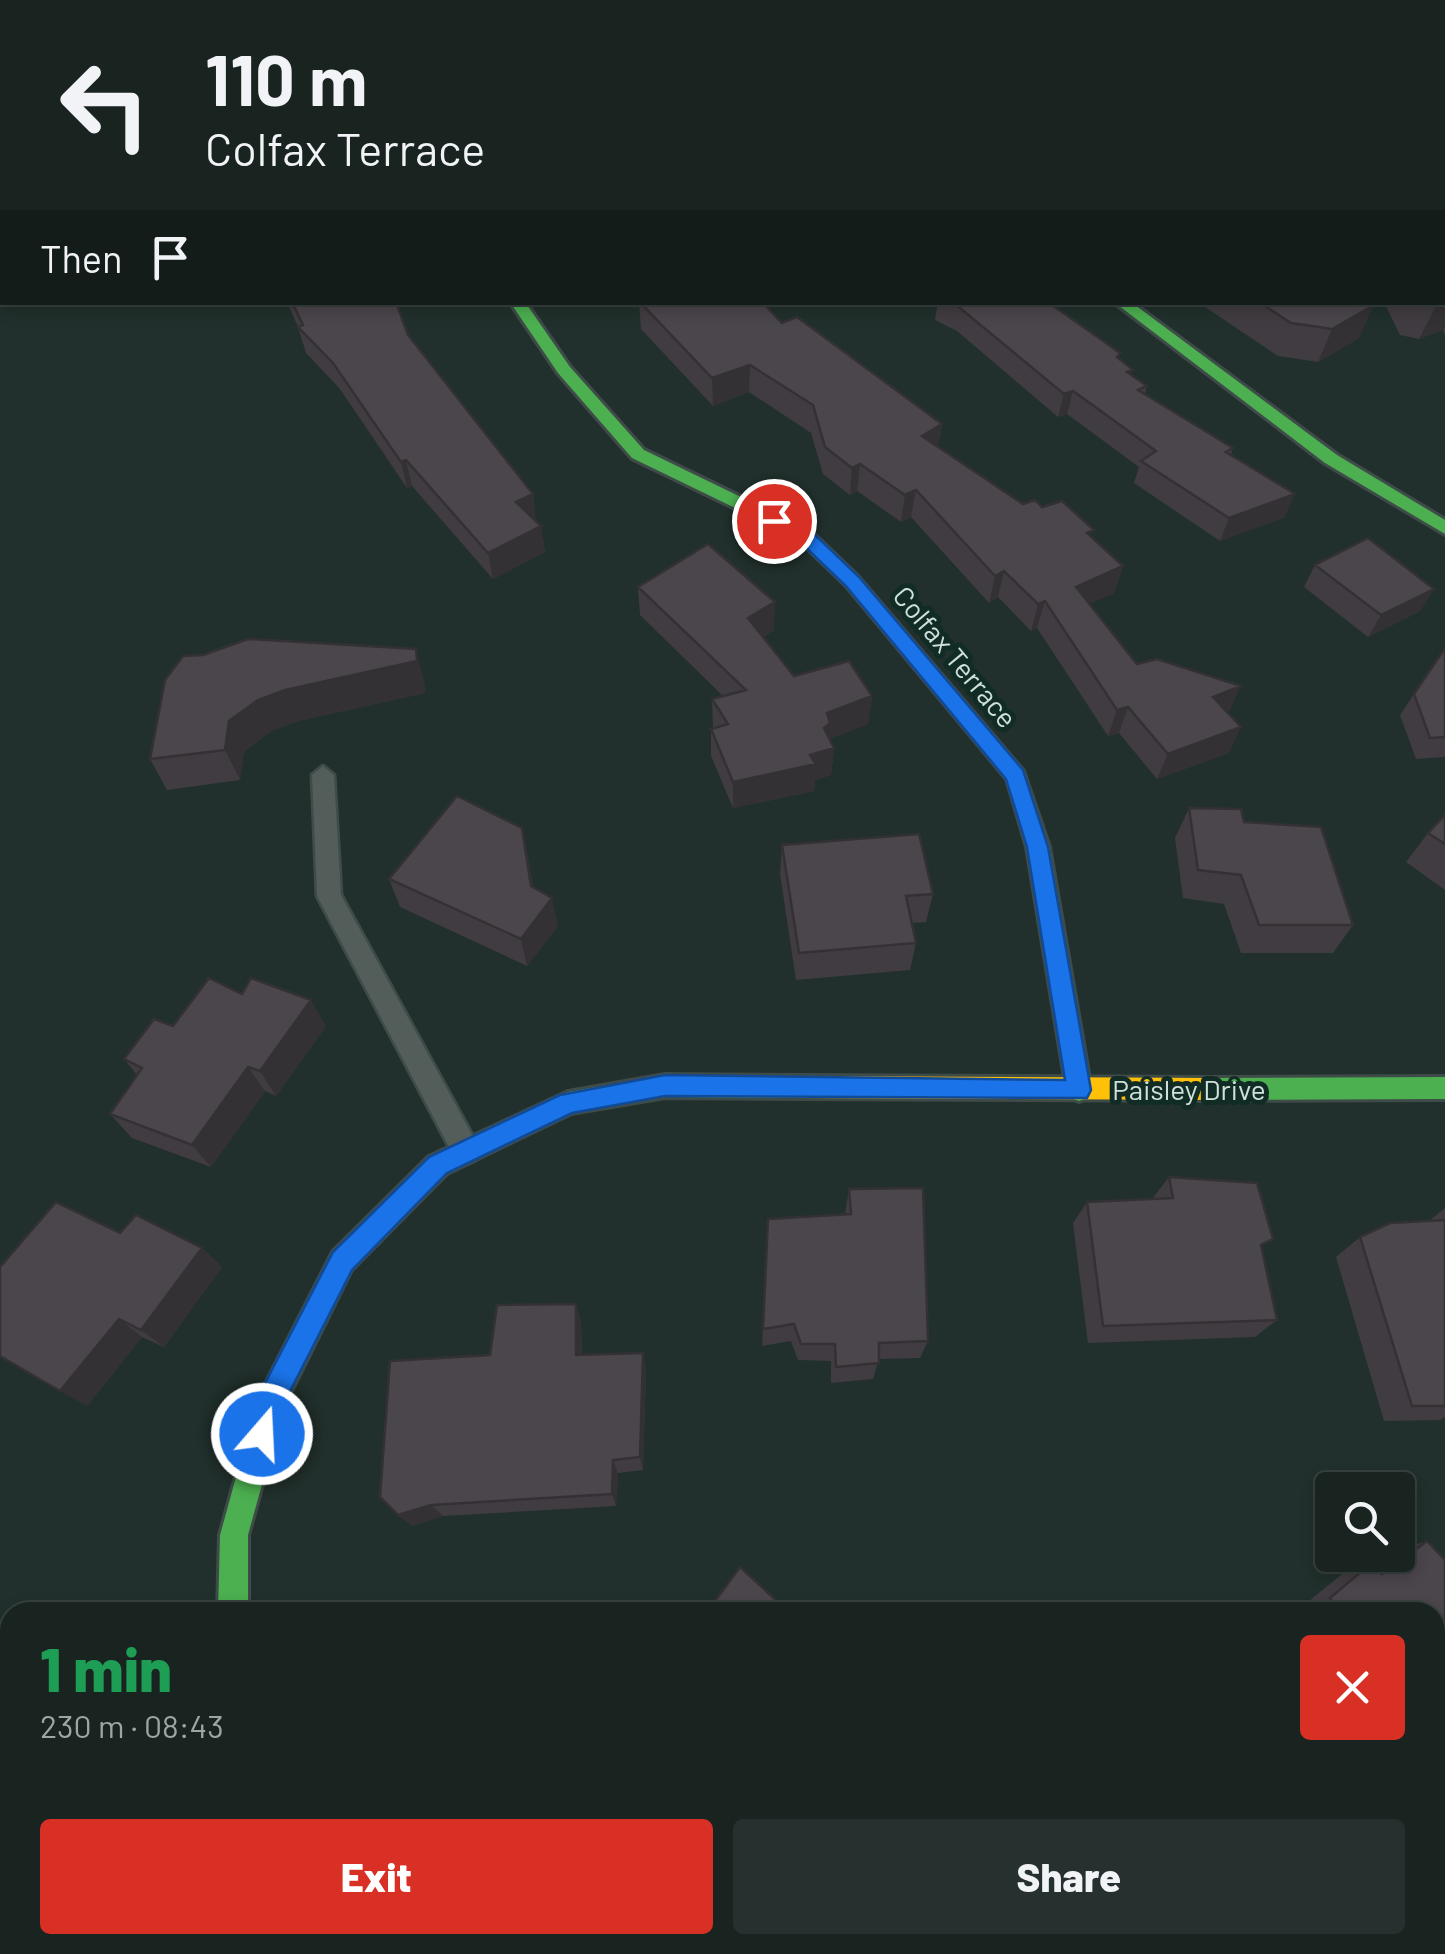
<!DOCTYPE html>
<html lang="en">
<head>
<meta charset="utf-8">
<style>
  body { margin:0; font-family:Barlow,sans-serif; background:#26302e; color:#f1f3f6; height:100vh; display:flex; flex-direction:column; font-size:38px; white-space:nowrap }
  * { box-sizing:border-box; margin:0 }
  p { font-size:32px; color:#9fa4a5 }
  .icon { flex:none; width:55px; height:55px; fill:none; stroke:currentColor; stroke-width:2; stroke-linecap:round; stroke-linejoin:round }
  .map { position:relative; flex:1; overflow:hidden }
  .panel { position:absolute; left:0px; top:1602px; width:1445px; height:352px; display:flex; flex-direction:column; background:#192421; border-radius:30px 30px 0 0; box-shadow:0 5px 15px #0003,0 0 0 2px #37413f }
  .panel>* { flex:none }
  .top-card { position:absolute; left:0px; top:0px; width:1445px; height:305px; box-shadow:0 5px 15px #0003,0 0 0 2px #37413f; background:#192421; color:#f1f3f6; overflow:hidden }
  .buttons { position:absolute; left:1315px; top:1472px; display:grid; gap:20px }
  .buttons a { display:grid; place-items:center; width:100px; height:100px; border-radius:10px; background:#192421; box-shadow:0 5px 15px #0003,0 0 0 2px #37413f; font-size:50px }
  .pin { position:absolute; display:grid; place-items:center; width:85px; height:85px; color:#fff; margin:-42px; border:5px solid #fff; border-radius:50%; box-shadow:0 2px 10px #0007 }
  .me { position:absolute; width:110px; margin:-55px; rotate:19deg; stroke-linejoin:round; filter:drop-shadow(0 0 8px #0008) }
  .turn { display:flex; align-items:center; gap:35px; height:210px; padding:0 40px; font-size:45px }
  .turn .icon { width:130px; height:130px; stroke-width:2.5 }
  .turn b { display:block; font-size:70px; line-height:85px }
  .then { display:flex; align-items:center; height:95px; padding:0 40px; background:#0003; gap:20px; font-size:38px }
  .round { display:grid; place-items:center; flex:none; width:105px; height:105px; border-radius:10px; background:#26302e }
  .head { display:flex; align-items:center; justify-content:space-between; height:170px; padding:0 40px }
  h1 { font-size:60px; font-weight:800; line-height:75px; color:#1e9e55 }
  .cta { display:flex; gap:20px; margin-top:auto; padding:20px 40px }
  .cta a { flex:1; height:115px; border-radius:10px; background:#d93025; color:#fff; font-size:40px; font-weight:800; line-height:115px; text-align:center }
  .cta a+a { background:#26302e; color:#f1f3f6 }
  .map>svg:first-child { display:block }
  .lines { fill:none; stroke-linecap:round; stroke-linejoin:round }
  .lane-casing { stroke:#3e4b48; stroke-width:5 }
  .street-casing { stroke:#3e4b48; stroke-width:4 }
  .fast-casing { stroke:#3e4b48; stroke-width:6 }
  .slow-casing { stroke:#3e4b48; stroke-width:6 }
  .lane { fill:#535e5b; fill-rule:evenodd }
  .street { fill:#535e5b; fill-rule:evenodd }
  .fast { fill:#4caf50; fill-rule:evenodd }
  .slow { fill:#ffc107; fill-rule:evenodd }
  .wall { fill:#403c41 }
  .shaded-wall { fill:#343135 }
  .building { fill:#4b464c; stroke:#343135; stroke-width:2.5 }
  .route { fill:#1a73e8; stroke:#114b97; stroke-width:2.5 }
  .labels { text-anchor:middle; stroke-width:10; stroke-linejoin:round; paint-order:stroke }
  .street-label { font-size:28px; fill:#d0e0db; stroke:#102c25 }
</style>
</head>
<body>
<div class="map">
<svg width="1445" height="1954" viewBox="0 0 1445 1954">
  <rect width="100%" height="100%" fill="#21302c"/>
  <g class="lines">
    <defs>
      <path id="lane" d="M323,766L334,775L341,895L476,1142L480,1151L476,1160L466,1164L456,1160L317,896L312,775Z"/>
      <path id="street" d="M799,0H823V2H799Z
        M1442,221H1445V239H1442Z
        M329,1945H402L405,1954H333Z"/>
      <path id="fast" d="M510,302H525L570,367L644,450L809,530L858,577L1023,771L1049,847L1091,1090L1087,1098L1079,1101L1071,1098L1067,1090L1027,847L1007,779L846,585L797,538L632,458L558,373Z
        M1114,302H1131L1337,455L1445,520V534L1325,463Z
        M665,1075L799,1076L807,1079L811,1087L807,1095L799,1098L665,1097L571,1113L447,1173L351,1270L284,1405L248,1535V1612H218L220,1535L257,1401L333,1252L429,1157L568,1092Z
        M1445,1077V1099L1213,1100L1205,1097L1201,1089L1205,1081L1213,1078Z"/>
      <path id="slow" d="M799,1076L1213,1078L1221,1081L1225,1089L1221,1097L1213,1100L799,1098L791,1095L787,1087L791,1079Z"/>
    </defs>
    <use href="#lane" class="lane-casing"/>
    <use href="#street" class="street-casing"/>
    <use href="#fast" class="fast-casing"/>
    <use href="#slow" class="slow-casing"/>
    <use href="#lane" class="lane"/>
    <use href="#street" class="street"/>
    <use href="#fast" class="fast"/>
    <use href="#slow" class="slow"/>
  </g>
  <path class="wall" d="M920,0H1050L1052,1L1051,2H920Z
    M1443,246H1445V335L1443,330L1419,339L1400,335L1384,302H1442Z
    M287,302H396L408,335L533,494L535,521L541,526L545,552L493,579L412,486L407,488L340,389L306,353L298,327Z
    M639,302H762L782,323L942,424L938,447L1023,504L1042,507L1092,537L1123,566L1114,593L1089,604L1137,664L1229,712L1227,713L1229,753L1157,779L1119,733L1108,736L1037,628L1031,631L998,597L989,603L911,517L901,522L857,491L850,495L823,474L811,433L749,392L713,406L641,329Z
    M938,302H1048L1118,358L1132,375L1147,386L1145,394L1233,448L1231,455L1285,517L1220,541L1134,483L1139,467L1067,414L1058,417L957,331L935,320Z
    M1206,302H1370L1359,338L1318,362L1278,356L1205,307Z
    M1315,565L1434,589L1420,611L1368,637L1304,587Z
    M638,587L774,630L763,637L794,676L872,696L868,724L829,739L834,748L831,775L815,780L814,791L733,808L711,756V729L713,728L712,699L723,696L640,615Z
    M1445,648V757L1416,759L1400,715Z
    M424,681L425,693L298,721L271,731L244,752L240,780L167,790L150,759Z
    M1189,808L1244,822L1353,925L1333,953H1241L1224,904L1183,898L1175,838Z
    M1445,815V890L1406,862L1428,833Z
    M782,845L933,894L926,922L912,923L916,943L910,970L796,980L780,874Z
    M528,857L533,887L558,926L527,966L400,907L389,879Z
    M242,994L326,1026L276,1096L265,1091L211,1167L132,1138L110,1114L137,1075L124,1059L173,1026Z
    M1169,1177L1262,1250L1277,1320L1255,1337L1088,1343L1073,1223L1087,1202L1152,1199Z
    M849,1189L928,1341L920,1358L879,1359L873,1379L831,1383V1361L798,1360L791,1341L762,1346L768,1219L845,1214Z
    M1445,1208V1417L1440,1420L1384,1421L1336,1257L1360,1237L1429,1221Z
    M120,1233L202,1248L222,1267L164,1347L142,1337L87,1406Z
    M576,1304L581,1322L582,1355L646,1369L643,1470L618,1473L616,1506L443,1516L412,1526L398,1515L490,1355Z
    M1427,1541L1445,1560V1803H1441L1435,1796V1612H1308L1303,1606L1342,1574L1369,1565L1373,1568L1390,1555H1398V1550Z
    M926,1945H1126L1122,1954H928Z"/>
  <path class="shaded-wall" d="M1445,303V327L1443,330L1419,339L1436,306Z
    M1374,305L1359,338L1318,362L1332,329Z
    M750,365L749,392L713,406L712,378Z
    M1073,391L1067,414L1058,417L1064,394Z
    M942,424L938,451L922,436Z
    M406,460L412,486L407,488L401,462Z
    M860,464L857,491L850,495L852,468Z
    M916,490L911,517L901,522L905,495Z
    M533,494L536,520L521,528L516,502Z
    M1295,494L1285,517L1220,541L1229,518Z
    M541,526L545,552L493,579L488,553Z
    M1123,566L1114,593L1068,614L1076,587Z
    M1004,571L998,597L989,603L995,576Z
    M1434,589L1420,611L1368,637L1381,615Z
    M1045,601L1037,628L1031,631L1038,604Z
    M775,602L774,630L747,646L748,618Z
    M416,649L424,681L425,693L298,721L271,731L244,752L240,780L225,750L229,721L258,700L285,690Z
    M1241,686L1229,712L1201,723L1213,697Z
    M872,696L868,724L829,739L834,748L831,775L815,780L814,791L733,808V782L810,755L824,728L827,713Z
    M1128,707L1119,733L1108,736L1117,710Z
    M1241,727L1229,753L1157,779L1168,754Z
    M522,828L528,857L537,914L531,886Z
    M552,898L558,926L527,966L521,939Z
    M311,1000L326,1026L276,1096L260,1071Z
    M248,1067L265,1091L211,1167L192,1145Z
    M202,1248L222,1267L164,1347L141,1330Z
    M576,1304L581,1322L582,1372L576,1355Z
    M119,1319L142,1337L87,1406L60,1391Z
    M643,1353L646,1369L643,1470L640,1457Z
    M613,1460L618,1473L616,1506L612,1494Z
    M431,1505L443,1516L412,1526L398,1515Z"/>
  <path class="building" d="M703,0H751L750,2H702Z
    M954,0H1050L1052,1L957,2Z
    M1442,264H1445V303L1436,306L1420,302H1442Z
    M292,302H396L408,335L533,494L516,502L541,526L488,553L406,460L401,462L333,363L298,327L303,325Z
    M640,302H762L782,323L797,317L942,424L922,436L1023,504L1035,500L1042,507L1062,501L1094,530L1087,533L1123,566L1076,587L1137,664L1157,659L1241,686L1213,697L1241,727L1168,754L1128,707L1117,710L1045,601L1038,604L1004,571L995,576L916,490L905,495L860,464L852,468L825,447L813,405L750,365L712,378Z
    M950,302H1048L1120,353L1117,357L1133,370L1127,372L1147,386L1138,390L1233,448L1226,452L1295,494L1229,518L1141,461L1156,451L1073,391L1064,394L960,308Z
    M1259,302H1370L1374,305L1332,329L1291,323Z
    M1368,538L1434,589L1381,615L1315,565Z
    M708,544L775,602L748,618L794,676L849,661L872,696L827,713L830,723L824,728L834,748L810,755L816,764L733,782L711,729L728,724L712,699L746,690L638,587Z
    M248,639L416,649L417,661L285,690L258,700L229,721L225,750L150,759L165,680L183,656L203,655Z
    M1445,648V737L1430,738L1414,694Z
    M457,796L522,828L531,886L552,898L521,939L389,879Z
    M1189,808L1241,809L1244,822L1321,827L1353,925H1259L1241,875L1198,870Z
    M1445,815V844L1428,833Z
    M919,834L933,894L906,896L916,943L799,953L782,845Z
    M209,978L242,994L251,978L311,1000L260,1071L248,1067L192,1145L110,1114L142,1068L124,1059L154,1019L173,1026Z
    M1169,1177L1257,1183L1273,1239L1261,1245L1277,1320L1103,1326L1087,1202L1173,1198Z
    M923,1188L928,1341L879,1343V1363L836,1367L835,1344H801L794,1324L763,1329L768,1219L851,1214L849,1189Z
    M56,1202L120,1233L136,1215L202,1248L141,1330L119,1319L60,1391L0,1356V1267Z
    M1445,1220V1406H1412L1360,1237L1390,1223Z
    M576,1304V1355L643,1353L640,1457L613,1460L612,1494L431,1505L398,1515L380,1497L390,1361L490,1355L497,1305Z
    M1427,1541L1445,1560V1771L1435,1760V1612H1339L1330,1598L1369,1565L1382,1574Z
    M740,1567L789,1612H707Z
    M934,1945H1126L1122,1954H936Z"/>
  <path class="route" d="M774,515L809,529L859,577L1023,770L1048,847L1091,1090L1087,1098L665,1096L572,1113L447,1173L352,1270L283,1405L271,1444L262,1448L252,1444L248,1434L261,1391L333,1252L429,1157L560,1095L665,1075L1065,1080L1027,847L1006,779L846,586L796,538L768,525L766,521Z"/>
  <g class="labels">
    <g class="street-label">
      <text transform="translate(955 657) rotate(50)" y="10">Colfax Terrace</text>
      <text x="1189" y="1100">Paisley Drive</text>
    </g>
  </g>
</svg>
<div class="buttons">
<a><svg class="icon" aria-label="search" viewBox="0 0 24 24"><circle cx="10" cy="10" r="6"/><path d="M15 15l6 6"/></svg></a>
</div>
<div class="pin" style="left:774px;top:521px;background:#d93025"><svg class="icon" aria-label="arrive" viewBox="0 0 24 24"><path d="M6 21V4h12l-3 4 3 4H6"/></svg></div>
<svg class="me" style="left:262px;top:1434px" viewBox="-20 -20 40 40"><circle r="17" fill="#1a73e8" stroke="#fff" stroke-width="3"/><path d="M0-11L8 9 0 5-8 9z" fill="#fff"/></svg>
<div class="top-card">
<div class="turn"><svg class="icon" aria-label="left" viewBox="0 0 24 24"><path d="M17 20v-9H6M10 6l-5 5 5 5"/></svg><div><b>110 m</b>Colfax Terrace</div></div>
<div class="then">Then<svg class="icon" aria-label="arrive" viewBox="0 0 24 24"><path d="M6 21V4h12l-3 4 3 4H6"/></svg></div>
</div>
<section class="panel">
<div class="head"><div><h1>1 min</h1><p>230 m · 08:43</p></div><a class="round" style="background:#d93025;color:#fff"><svg class="icon" aria-label="close" viewBox="0 0 24 24"><path d="M6 6l12 12M18 6L6 18"/></svg></a></div>
<div class="cta"><a>Exit</a><a>Share</a></div>
</section>
</div>
</body>
</html>
